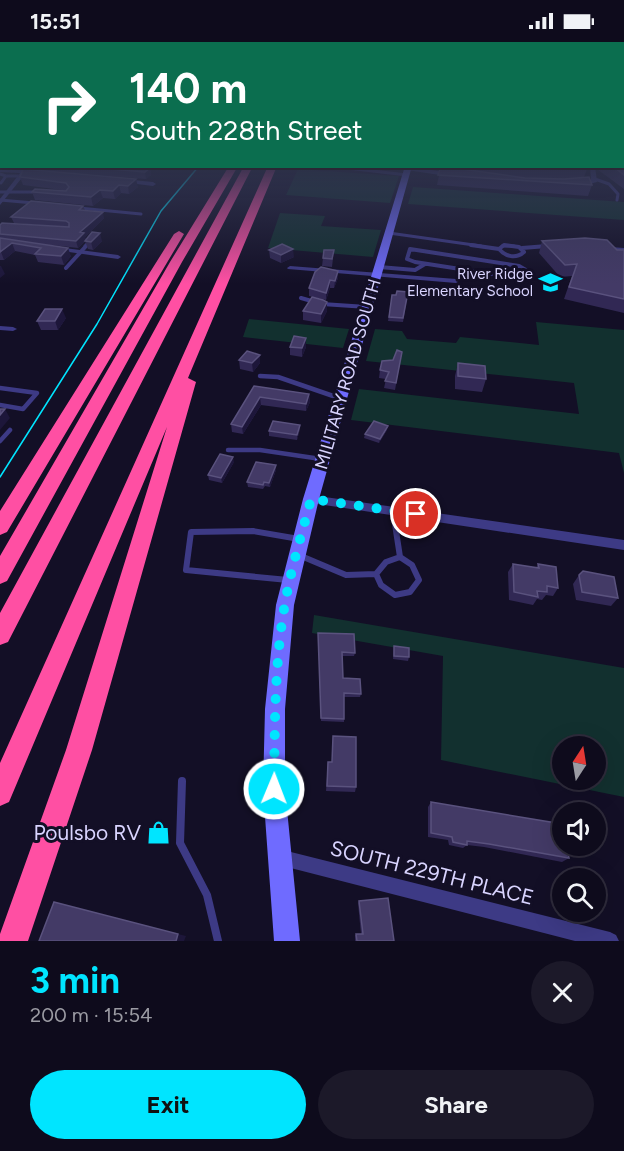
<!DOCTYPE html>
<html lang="en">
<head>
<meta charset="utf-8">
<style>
  body { margin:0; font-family:Figtree,sans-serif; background:#1c1929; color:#f1f3f6; height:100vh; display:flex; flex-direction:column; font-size:22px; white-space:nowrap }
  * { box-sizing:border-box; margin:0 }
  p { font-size:20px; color:#9b9ba3 }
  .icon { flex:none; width:33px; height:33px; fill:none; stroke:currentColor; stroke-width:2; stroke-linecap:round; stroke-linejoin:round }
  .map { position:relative; height:899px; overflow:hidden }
  .sheet { display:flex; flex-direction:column; background:#0e0b1c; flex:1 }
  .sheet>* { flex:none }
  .banner { position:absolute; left:0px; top:0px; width:624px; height:126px; box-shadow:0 6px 24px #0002,0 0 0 2px #2e2b3b; background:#0b6e4f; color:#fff; overflow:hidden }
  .needle { width:39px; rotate:12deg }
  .fabs { position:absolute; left:552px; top:694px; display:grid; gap:12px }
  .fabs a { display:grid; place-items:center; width:54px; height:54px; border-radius:50%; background:#0e0b1c; box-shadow:0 6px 24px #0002,0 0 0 2px #2e2b3b; font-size:30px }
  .pin { position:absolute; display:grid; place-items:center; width:51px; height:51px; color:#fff; margin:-26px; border:3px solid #fff; border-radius:50%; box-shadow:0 2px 6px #0007 }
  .me { position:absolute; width:66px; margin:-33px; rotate:1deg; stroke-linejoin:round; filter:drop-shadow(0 0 4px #0008) }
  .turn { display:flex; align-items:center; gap:21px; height:126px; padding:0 30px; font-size:27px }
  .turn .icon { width:78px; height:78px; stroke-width:2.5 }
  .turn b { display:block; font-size:42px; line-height:51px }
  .round { display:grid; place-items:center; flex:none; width:63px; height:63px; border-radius:32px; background:#1c1929 }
  .head { display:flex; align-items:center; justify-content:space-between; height:102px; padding:0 30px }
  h1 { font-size:36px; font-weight:700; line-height:45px; color:#00e5ff }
  .action { display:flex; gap:12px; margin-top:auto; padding:12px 30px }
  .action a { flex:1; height:69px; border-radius:36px; background:#00e5ff; color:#111; font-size:24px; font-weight:700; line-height:69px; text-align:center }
  .action a+a { background:#1c1929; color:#f1f3f6 }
  .status { display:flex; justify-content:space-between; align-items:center; height:42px; padding:0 30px; background:#0e0b1c; direction:ltr }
  .status svg { height:16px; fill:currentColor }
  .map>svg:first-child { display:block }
  .green { fill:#12302f; fill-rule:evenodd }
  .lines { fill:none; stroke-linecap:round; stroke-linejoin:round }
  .service-far4 { stroke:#3d3a85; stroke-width:3 }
  .service-far3 { stroke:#3d3a85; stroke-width:4 }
  .service-far2 { stroke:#3d3a85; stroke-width:4.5 }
  .service-far1 { stroke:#3d3a85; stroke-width:6 }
  .service { stroke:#3d3a85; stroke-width:8 }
  .minor { fill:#3d3a85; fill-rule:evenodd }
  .secondary { fill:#6f6bff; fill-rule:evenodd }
  .motorway { fill:#ff4fa3; fill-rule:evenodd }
  .tram { stroke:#00e5ff; stroke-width:1.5 }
  .wall { fill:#312854 }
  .shaded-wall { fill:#1d163a }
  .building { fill:#433a66; stroke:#5a527e; stroke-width:1.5 }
  .route { stroke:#00e5ff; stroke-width:10; stroke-dasharray:0 18 }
  .labels { text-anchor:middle; stroke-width:6; stroke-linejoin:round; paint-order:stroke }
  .far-poi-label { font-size:15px; fill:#d9d4ff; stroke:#130f26; text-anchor:end }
  .street-label { font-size:18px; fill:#d9d4ff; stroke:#130f26 }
  .near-poi-label { font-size:21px; fill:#d9d4ff; stroke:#130f26; text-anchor:end }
  .near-street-label { font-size:21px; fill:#d9d4ff; stroke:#130f26 }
</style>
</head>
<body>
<div class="status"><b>15:51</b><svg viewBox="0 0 49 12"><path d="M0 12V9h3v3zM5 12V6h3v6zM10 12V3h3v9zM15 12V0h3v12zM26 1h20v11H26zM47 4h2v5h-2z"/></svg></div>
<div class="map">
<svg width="624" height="899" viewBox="0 0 624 899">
  <rect width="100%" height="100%" fill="#130f26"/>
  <path class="green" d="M298,127L312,128L399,134L390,161L286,153Z
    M413,145L624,160V178L408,162Z
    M280,171L325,174L321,184L381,188L373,215L268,206Z
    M249,277L349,287L343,306L243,295Z
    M536,280L624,288V431L619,411L351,378L359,347L579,372L574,341L366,319L375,287L402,289L407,297L456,301L460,295L539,303Z
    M314,573L624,626V755L441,718L443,614L312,591ZM562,705H596V738H562Z"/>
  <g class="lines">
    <path class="service-far4" d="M330,124L407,133
      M0,132L6,134L1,141
      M6,134H18
      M595,137L609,142L618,152L617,158
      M0,150H37
      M0,158L34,161
      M79,166L141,172
      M389,191L481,204
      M85,204L90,199
      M502,204H514
      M542,204H547"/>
    <path class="service-far3" d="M471,203L499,207
      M504,203L519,205L524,210C516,217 506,215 499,207Z
      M522,206L547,204
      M410,207L519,224L531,231L529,235L518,236L415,220L407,217Z
      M610,207L624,208
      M379,225L415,228L425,222
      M66,226L87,203
      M301,256L322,262L367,265"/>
    <path class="service-far2" d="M260,334L278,335L339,356
      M0,346L37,351L23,367L0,363
      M0,399L10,388
      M228,408H260L321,417"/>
    <path class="service-far1" d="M393,469L400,515
      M301,514L346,533L376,532
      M400,515L412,523L419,538L410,550L395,553L381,543L376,532L386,520Z
      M288,538L186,528L191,490L253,489L299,497"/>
    <path class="service" d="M182,739L180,801L207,853L218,899"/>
    <path class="minor" d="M590,124H595L597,140L577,145V143L591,139Z
      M409,125L453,131L456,133L453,135L407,128Z
      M0,126L22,128L25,126L27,129L39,131L36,133L25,132L0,163V157L20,131L0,130Z
      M123,137L153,140L156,142L153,144L121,140Z
      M57,205L118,213L121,215L118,217L55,208L54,207Z
      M290,224L456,237L460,239L456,241L288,227L287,226Z
      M0,284L13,285L17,287L13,289L0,288Z
      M311,453L624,498V508L311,461L307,460L306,457L307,454Z
      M279,807L610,890L616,893L619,899H575L279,823L273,821L271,815L273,809Z"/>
    <path class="secondary" d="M405,124H412L319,457L294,563L285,667V747L300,899H274L263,747L265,667L276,563L303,457Z"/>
    <path class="motorway" d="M229,124H238L182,220L7,539L0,542V514L170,220Z
      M244,124H253L8,600L0,603V571Z
      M268,124H277L188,336L196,340L92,708L28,899H0V892L66,708L167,385L9,760L0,764V721Z
      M179,189L184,192L7,490L0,493V469L174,192Z"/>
    <path class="tram" d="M0,435L97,282L161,169L199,124"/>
  </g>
  <path class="wall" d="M622,116H624V147L597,127V124H622Z
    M36,124H148L149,126H150L151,133L146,137L37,128Z
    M441,124H586L587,127L584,135L592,143L588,154L437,143Z
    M20,135L138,145L129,152L121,151L115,157L103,156L93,164L35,158L32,150L62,148L23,143Z
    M83,164L85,168L104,176L85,195L86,198L78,206L51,203L71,214L64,223L38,220L35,213L15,209L4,218H0V183L50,184L14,181L11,175Z
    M85,199H102L93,208L88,207Z
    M542,199L617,208H624V271L564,257L572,234L560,235L539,211Z
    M269,208L294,215L281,221L270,216Z
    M323,216H333L332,225L322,224Z
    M315,230L338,236L334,246H330L326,258L309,254V246Z
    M408,250L403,280L388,279L392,253H396Z
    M303,269H327L321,281L303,278Z
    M66,276L58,288H41L37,279Z
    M290,305H306L302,315L290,313Z
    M402,310L395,348L384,346L386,337L379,336L380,328Z
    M260,313V321L253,330L240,327L239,318Z
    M458,321L486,337L482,350L455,347V334Z
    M254,344L309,352L310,360L306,369L261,363L243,392L232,390L231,382Z
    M300,383V387L297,398L269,394V389Z
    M387,388L379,401L364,396L365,392Z
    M234,420L222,441L209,438L208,433Z
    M276,428L270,445L265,444L263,447L248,445L247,440Z
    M513,522L536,526L538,522L558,546L553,554L546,553L542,558L537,557L533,563L509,558L508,530Z
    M579,533L618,556L611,564L576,558L573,542Z
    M318,591L355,611L354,614H342L343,636L361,652L360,655H344V680L321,679Z
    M394,604L409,615L408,619L393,617Z
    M328,720L356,745L355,750L326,749Z
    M431,760L569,816L562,820L484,805L467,803L463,806L449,803L448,798L428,795V765Z
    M359,859L394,899H355V893L361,892L358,861Z"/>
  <path class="shaded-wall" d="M147,124H148L149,127L150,126L151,133L146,137L145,130Z
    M136,137L138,145L129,152L128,144Z
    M119,143L121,151L115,157L113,149Z
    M100,148L103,156L93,164L91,155Z
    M103,170L104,176L85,195L86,198L78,206L76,199L80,190Z
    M100,191L102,199L93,208L91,200Z
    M12,201L15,209L4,218L1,210Z
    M68,206L71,214L64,223L61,214Z
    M293,207L294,215L281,221V213Z
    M0,224H1L5,232L0,236Z
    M338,229V236L334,246L335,239Z
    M330,238V246L326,258V251Z
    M327,260V269L321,281V272Z
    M62,267L66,276L58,288L55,279Z
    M306,296V305L302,315V306Z
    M260,313V321L253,330L252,321Z
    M309,352L310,360L306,369V362Z
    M260,355L261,363L243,392L242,385Z
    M5,367L10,376L0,388V373Z
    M300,383V387L297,398V393Z
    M388,384L387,388L379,401L380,397Z
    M233,415L234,420L222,441L221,436Z
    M276,423V428L270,445L269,441Z
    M178,892L186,894L184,899H176Z"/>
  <path class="building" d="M622,120L624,121V133L613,124H622Z
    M75,124H147L146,126H150L145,130Z
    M441,124L525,136L564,137L589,135L592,143L438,133Z
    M509,124H586L587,127L524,126Z
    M23,127L136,137L128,144L119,143L113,149L100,148L91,155L32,150L35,147L66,149L69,145L66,141L20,135Z
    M31,159L83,164L79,168L103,170L80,190L84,191L76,199L0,192V183L2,181L69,185V181L66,179L11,175Z
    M92,190L100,191L91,200L85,199Z
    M0,196L68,206L61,214L35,212L41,206L12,201L0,210Z
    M585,196L607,198L617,208H624V257L569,245L577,222L565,223L542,199Z
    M282,202L293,207L281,213L269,208Z
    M324,208H334L332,217L323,216Z
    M321,225L338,229L335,239L330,238L326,251L309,246L315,230Z
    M397,249L408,250L403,276L389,275L392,253H396Z
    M312,255L323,258L327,260L321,272L303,269Z
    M45,267H62L55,279H37Z
    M294,294L306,296L302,306L290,305Z
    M397,308L402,310L396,341L385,339L389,330L380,328L382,319L393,318Z
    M247,309L260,313L252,321L239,318Z
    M458,321L485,324L486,337L458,334Z
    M254,344L309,352L306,362L260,355L242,385L231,382Z
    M0,367H5L0,373Z
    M273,379L300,383L297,393L269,389Z
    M374,379L388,384L380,397L365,392Z
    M220,412L233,415L221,436L208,433Z
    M256,420L276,423L269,441L264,440L263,443L247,440Z
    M513,522L539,526L538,522L556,525L558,546L547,544V550L537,549L538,555L514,550Z
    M583,529L614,535L618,556L582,550L579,533Z
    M318,591L354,592L355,611L342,610L343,636L360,637L361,652L344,651V677L321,676Z
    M394,604L409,606V615L394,614Z
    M333,694L356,695V745L327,744L328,720H332Z
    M431,760L562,782V804H567L569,816L489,802L467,799V803L453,800L452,795L431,791Z
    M388,856L394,899H357L356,892H363L359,859Z
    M54,860L178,892L176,899H39Z"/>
  <linearGradient id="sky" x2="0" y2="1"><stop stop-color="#0a0815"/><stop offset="0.48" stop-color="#333752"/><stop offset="1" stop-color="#333752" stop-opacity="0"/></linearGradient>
  <rect width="624" height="242" fill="url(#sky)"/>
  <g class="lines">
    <path class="route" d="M274,747C275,677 274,605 290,537C296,510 304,484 311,457L416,472"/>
  </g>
  <defs>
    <symbol id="school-bare" viewBox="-9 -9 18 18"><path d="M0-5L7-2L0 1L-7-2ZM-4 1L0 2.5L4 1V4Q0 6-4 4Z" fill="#00e5ff" stroke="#130f26" stroke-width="2.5" paint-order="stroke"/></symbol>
    <symbol id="shop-bare" viewBox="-9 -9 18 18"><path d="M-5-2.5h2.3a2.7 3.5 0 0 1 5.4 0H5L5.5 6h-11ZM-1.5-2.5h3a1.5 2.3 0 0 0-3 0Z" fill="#00e5ff" stroke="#130f26" stroke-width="2.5" paint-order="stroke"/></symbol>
  </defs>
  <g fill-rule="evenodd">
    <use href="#school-bare" x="534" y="224" width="33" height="33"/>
    <use href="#shop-bare" x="142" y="774" width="33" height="33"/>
  </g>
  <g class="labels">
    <g class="far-poi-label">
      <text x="533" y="237">River Ridge<tspan x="533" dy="17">Elementary School</tspan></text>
    </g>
    <g class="street-label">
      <text transform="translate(348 332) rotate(-74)" y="6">MILITARY ROAD SOUTH</text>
    </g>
    <g class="near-poi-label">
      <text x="141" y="798">Poulsbo RV</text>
    </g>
    <g class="near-street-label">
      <text transform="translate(432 831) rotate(14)" y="7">SOUTH 229TH PLACE</text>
    </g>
  </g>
</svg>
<div class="fabs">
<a><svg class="needle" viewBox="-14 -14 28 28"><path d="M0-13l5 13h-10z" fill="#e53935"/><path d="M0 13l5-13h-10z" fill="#9b9ba3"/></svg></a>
<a><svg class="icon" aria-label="sound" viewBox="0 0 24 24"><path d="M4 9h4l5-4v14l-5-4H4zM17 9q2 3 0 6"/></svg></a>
<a><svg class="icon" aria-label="search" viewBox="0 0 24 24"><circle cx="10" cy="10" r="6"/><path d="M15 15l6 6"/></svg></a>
</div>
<div class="pin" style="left:416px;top:472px;background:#d93025"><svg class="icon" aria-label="arrive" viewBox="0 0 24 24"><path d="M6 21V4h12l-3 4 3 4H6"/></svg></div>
<svg class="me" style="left:274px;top:747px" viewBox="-20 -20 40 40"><circle r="17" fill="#00e5ff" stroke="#fff" stroke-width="3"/><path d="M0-11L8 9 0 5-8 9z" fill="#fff"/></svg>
<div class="banner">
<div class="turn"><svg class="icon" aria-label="right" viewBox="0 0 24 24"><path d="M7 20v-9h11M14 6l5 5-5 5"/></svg><div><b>140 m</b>South 228th Street</div></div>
</div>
</div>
<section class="sheet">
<div class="head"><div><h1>3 min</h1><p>200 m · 15:54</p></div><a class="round"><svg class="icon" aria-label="close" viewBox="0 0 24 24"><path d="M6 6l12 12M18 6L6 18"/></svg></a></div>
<div class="action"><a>Exit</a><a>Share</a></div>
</section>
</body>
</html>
